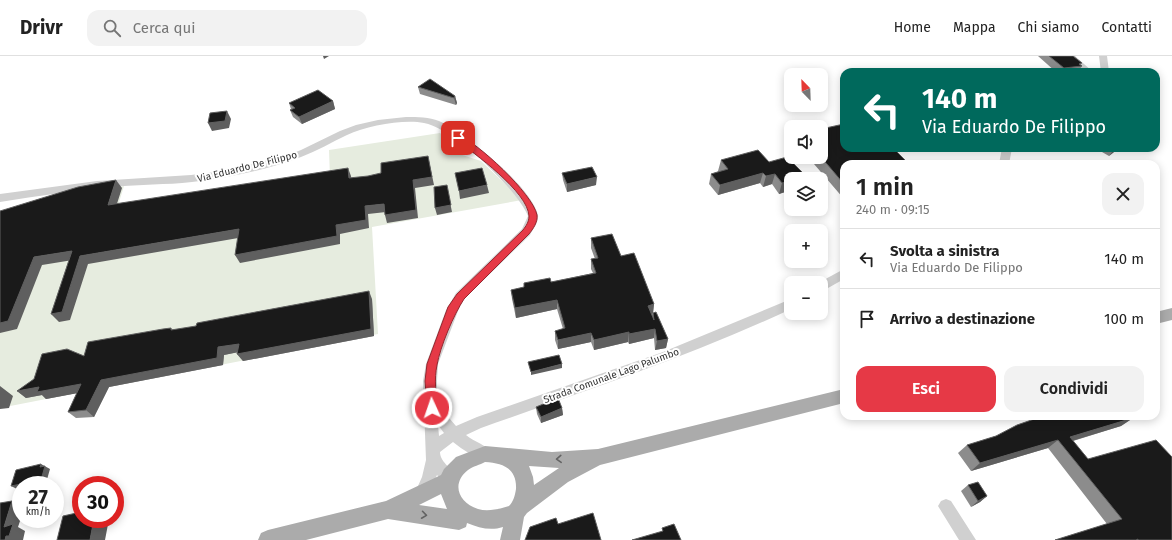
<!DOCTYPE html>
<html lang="it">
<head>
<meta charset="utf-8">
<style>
  body { margin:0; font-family:"Fira Sans",sans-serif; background:#f2f2f2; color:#222; height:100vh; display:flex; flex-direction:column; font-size:15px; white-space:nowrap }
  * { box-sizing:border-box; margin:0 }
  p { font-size:13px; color:#767676 }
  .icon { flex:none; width:22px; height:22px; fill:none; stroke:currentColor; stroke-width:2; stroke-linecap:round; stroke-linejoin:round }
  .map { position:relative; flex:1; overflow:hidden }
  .side { position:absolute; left:840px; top:104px; width:320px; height:260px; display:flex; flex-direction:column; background:#fff; border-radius:12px; box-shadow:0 2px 10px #0003 }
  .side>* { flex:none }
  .guide { position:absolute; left:840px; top:12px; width:320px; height:84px; border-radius:12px; box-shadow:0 2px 10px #0003; background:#00695c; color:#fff; overflow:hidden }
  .needle { width:26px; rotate:337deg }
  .buttons { position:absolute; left:784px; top:12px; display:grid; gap:8px }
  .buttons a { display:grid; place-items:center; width:44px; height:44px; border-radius:8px; background:#fff; box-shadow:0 2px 10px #0003; font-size:20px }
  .speed { position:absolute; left:12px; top:420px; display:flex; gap:8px; font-size:20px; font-weight:700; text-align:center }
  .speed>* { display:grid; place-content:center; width:52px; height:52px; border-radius:50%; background:#fff; box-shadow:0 2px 10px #0003; line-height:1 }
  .speed small { font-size:10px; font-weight:400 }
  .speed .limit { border:6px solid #d22; background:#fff; color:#111 }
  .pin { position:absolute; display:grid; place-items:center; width:34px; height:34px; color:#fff; margin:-17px; border-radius:8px; box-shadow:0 2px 6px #0006 }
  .me { position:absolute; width:44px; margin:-22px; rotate:357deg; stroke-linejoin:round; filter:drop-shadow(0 0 3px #0008) }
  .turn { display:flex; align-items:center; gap:14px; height:84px; padding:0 16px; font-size:18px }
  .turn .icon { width:52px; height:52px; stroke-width:2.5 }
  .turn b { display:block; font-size:28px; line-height:34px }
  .round { display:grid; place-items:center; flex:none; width:42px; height:42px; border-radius:12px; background:#f2f2f2 }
  .overview { display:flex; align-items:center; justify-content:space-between; height:68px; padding:0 16px }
  h1 { font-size:24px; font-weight:600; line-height:30px }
  .cta { display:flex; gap:8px; margin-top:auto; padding:8px 16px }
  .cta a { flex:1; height:46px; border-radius:12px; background:#e63946; color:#fff; font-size:16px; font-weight:600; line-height:46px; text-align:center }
  .cta a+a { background:#f2f2f2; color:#222 }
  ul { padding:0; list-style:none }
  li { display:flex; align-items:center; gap:12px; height:60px; padding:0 16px; border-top:1px solid #e0e0e0 }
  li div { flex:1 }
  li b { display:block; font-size:15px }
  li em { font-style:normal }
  header { display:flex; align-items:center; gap:24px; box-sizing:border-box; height:56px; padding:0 20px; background:#fff; border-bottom:1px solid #e0e0e0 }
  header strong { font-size:19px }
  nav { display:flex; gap:22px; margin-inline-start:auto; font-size:14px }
  .search { width:280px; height:36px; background:#f2f2f2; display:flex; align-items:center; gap:10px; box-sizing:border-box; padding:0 14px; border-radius:12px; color:#767676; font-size:15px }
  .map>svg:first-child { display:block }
  .green { fill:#e6ecdf }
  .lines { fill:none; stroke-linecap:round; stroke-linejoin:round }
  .minor { fill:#d0d0d0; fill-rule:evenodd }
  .major { fill:#ababab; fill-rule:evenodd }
  .wall { fill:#8c8c8c }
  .shaded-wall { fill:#5f5f5f }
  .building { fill:#1a1a1a; stroke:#5f5f5f }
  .oneway { stroke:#636363 }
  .route { fill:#e63946; stroke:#96252e }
  .labels { text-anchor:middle; stroke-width:4; stroke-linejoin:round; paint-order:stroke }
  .street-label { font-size:10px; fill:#333; stroke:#fff }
</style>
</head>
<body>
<header>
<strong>Drivr</strong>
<div class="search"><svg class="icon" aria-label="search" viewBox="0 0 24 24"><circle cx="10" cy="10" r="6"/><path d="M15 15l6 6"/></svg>Cerca qui</div>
<nav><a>Home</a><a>Mappa</a><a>Chi siamo</a><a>Contatti</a></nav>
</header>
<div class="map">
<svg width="1172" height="484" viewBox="0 0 1172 484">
  <rect width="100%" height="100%" fill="#fff"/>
  <path class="green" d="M440,77L454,89L456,97L481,105L522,144L372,171L378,278L0,352V165L85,139L124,130L116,156L330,122L329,94Z"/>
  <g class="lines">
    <path class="minor" d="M1066,0H1075L1093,16H1084Z
      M1099,0H1107L1109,16H1101Z
      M406,61C418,61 429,61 439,65C465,77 532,131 538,159C539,166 533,173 530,179L464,243L458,255L438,308L437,325V348L456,370L477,361L663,296L791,243V253C691,300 585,335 481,372L466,379C474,386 488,389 492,398L490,403L485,405C473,400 463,394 453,386L440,396C440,407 454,413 458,424L456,429L451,431L446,429L437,419L426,444L421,446L416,444L414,439L422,421L426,404L423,325L426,308L446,254L456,237L522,173L528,160C517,133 453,72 424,67C403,63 367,70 347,79C332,86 317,95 301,101C267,114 228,122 192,126C166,129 140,128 114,131C76,134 38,140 0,146V138L97,125L191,119L215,116L286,100L301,94L340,75L356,69L378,64ZM438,369L444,377L439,380Z
      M1002,92H1012L1009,108H999Z
      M844,213V223L821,236V227H818Z
      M946,443L951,445L976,484H959L938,450L941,445Z"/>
    <path class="major" d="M1172,252V264L1156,268V256Z
      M844,333V347L600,409L568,426L527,457L524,461L520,484H500L503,471C491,475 479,472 467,467L466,471L459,474L388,463L306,484H258L261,477L268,474L386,445L441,419L444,413L456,401L485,390L552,396L598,393ZM485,406C504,407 517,413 516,433C515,440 513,446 509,450C499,453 488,456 478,453C458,447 451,427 468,414C473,410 480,409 485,406ZM529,410L559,412L534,429L533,421ZM441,438L447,453L419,449Z"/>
  </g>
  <path class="wall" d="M1038,0H1073L1082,10L1078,16H1056Z
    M418,31L455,40L457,47L456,49L420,38Z
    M333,45L335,53L302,68L293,61L290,54L291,53L289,47Z
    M1095,92H1119L1109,100Z
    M808,101H821L844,108V143Z
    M721,104L769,106L791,123V134L779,138L772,128L763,131L760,127L718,139L709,128L711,118L719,115H718Z
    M562,117L596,129L567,136L563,124Z
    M591,182L621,200L654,248L653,257L668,283L666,292L655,294L654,282L629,288L628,286L594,294L591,286L558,293L555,284V275L563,273L557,253L516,262L512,243L511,234L524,231V227L551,226L593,217L591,213V203H595L591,192Z
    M372,243L374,280L243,305L237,298L238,296L224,299L223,309L109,331L94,361L76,362L68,356L77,337L46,343L42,339L26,342L17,335L84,300L171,272L173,274Z
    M536,351L562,352L563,359L541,367L537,358Z
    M1133,362L1121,370L1073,385L1088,403L1172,484H1055L1107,468L1048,392L971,415L958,397L967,389L996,380Z
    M968,429L987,440L980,446L971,451L961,435Z"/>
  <path class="shaded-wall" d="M323,0H329L324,3Z
    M455,40L457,47L456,49L454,42Z
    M333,45L335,53L302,68L299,61Z
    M227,55L231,63L229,72L212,75L208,67Z
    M1115,92H1119L1109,100Z
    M428,100L434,129L415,132L418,162L387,167L385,159L413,124Z
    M348,112L351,120L352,131L349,122Z
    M763,117L760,127L718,139L720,129Z
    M775,118L772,128L763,131L766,120Z
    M804,118L802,123H791L792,121Z
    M597,121L596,129L567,136V128Z
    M791,123V134L779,138L782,127Z
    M116,124L122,132L114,157L108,149Z
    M487,129L489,137L460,143L459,135Z
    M448,136L452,156L437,159L435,152Z
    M384,148L386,156L368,158L369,172L340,178V188L240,207L235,199L336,169L365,150Z
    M239,173L244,181L88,208L70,264L59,266L51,258L80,200Z
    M72,195L79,203L42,209L17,273L0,277V267L34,201Z
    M369,235L372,243L374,280L243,305L237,298Z
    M557,244V253L516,262L515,252Z
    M654,248L653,257L647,259L648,250Z
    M655,273L654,282L629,288V278Z
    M629,276L628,286L594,294V284Z
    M591,277V286L558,293V284Z
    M668,283L666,292L655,294L657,285Z
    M239,288L244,295L224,299L223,309L109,331L94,361L86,354L101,324L218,291Z
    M562,308V312L531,319V316Z
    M81,328L89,335L46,343L42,339L26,342L17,335L39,331Z
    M0,330L13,340L9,352L0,353Z
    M562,352L563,359L541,367V361Z
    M1133,362L1121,370L1062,388L1070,381Z
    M1058,384L1048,392L971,415L980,407Z
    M41,408L50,413L46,427L37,429H21V432L17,433L11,430L40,411Z
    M987,440L980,446L971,451L978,445Z
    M12,445L21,450V462L18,471L25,475L23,484H5L6,480L4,471Z
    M94,463H109L105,484H90Z"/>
  <path class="building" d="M1049,0H1073L1082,7L1079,8L1082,10L1064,12Z
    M430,23L455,40L454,42L418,31Z
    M318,34L333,45L299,61L290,54L295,52L289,47Z
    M227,55L225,65L208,67L210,57Z
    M844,68V92H893L909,108H844V128L821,101V73Z
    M758,94L769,106L787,101L804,118L792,121L793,123H791V125L782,127L775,118L766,120L763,117L720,129L711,118L728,113L721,104Z
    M428,100L432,121L413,124L416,154L385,159L384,148L365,150L366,164L336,169L337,180L235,199L239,173L80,200L62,256L51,258L72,195L34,201L8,265L0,267V155L78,131L116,124L108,149L348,112L349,122L368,120L381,117V107Z
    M592,111L597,121L567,128L562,117Z
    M482,112L487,129L459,135L455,117Z
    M447,129L451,149L435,152L434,131Z
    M612,178L621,200L634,197L654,248L648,250L654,264L653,257L656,256L668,283L657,285L655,273L629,278V276L594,284L591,277L558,284L555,275L565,272L557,244L515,252L511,234L524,231V227L550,222L551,226L596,217L591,203L598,202L591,182Z
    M369,235L371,273L237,298L239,288L218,291L217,302L101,324L86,354L68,356L81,328L37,336L39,331L17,335L34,323L42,298L67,293L84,300L88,286L163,273L171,272V274L196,270L197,267L229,261Z
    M559,299L562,308L531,316L528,306Z
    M558,342L562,352L541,361L536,351Z
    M1043,360H1131L1133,362L1070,381L1088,403L1156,384L1172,401V484H1138V483L1136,484H1055L1122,463L1058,384L980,407L967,389L996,380L1017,369Z
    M41,408L40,411L45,410L41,424L11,430L16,414Z
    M978,426L987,440L978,445L968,429Z
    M12,445L4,471L13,468L9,480H6L5,484H0V447Z
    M81,456V463H94L90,484H57L63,460Z
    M593,457L601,484H525L530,471L556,462L558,468Z
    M674,468L681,484H632L663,475L662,472Z"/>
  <defs><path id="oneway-chevron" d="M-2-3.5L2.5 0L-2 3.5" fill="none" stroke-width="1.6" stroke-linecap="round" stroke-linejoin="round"/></defs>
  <g class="oneway">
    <use href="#oneway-chevron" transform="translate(559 403) rotate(177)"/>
    <use href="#oneway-chevron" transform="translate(424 459) rotate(8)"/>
  </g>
  <path class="route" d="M458,79C477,86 533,138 537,159C538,166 533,173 529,178L464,243C454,258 440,291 437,309C434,323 436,338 437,352L435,356L432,357L428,356L427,352L425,325L427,308L448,251L457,238L523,174C526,170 529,166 529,160C528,136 474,97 455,83V80Z"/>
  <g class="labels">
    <g class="street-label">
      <text transform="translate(247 110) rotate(-14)" y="4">Via Eduardo De Filippo</text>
      <text transform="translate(611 319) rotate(-20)" y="4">Strada Comunale Lago Palumbo</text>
    </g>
  </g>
</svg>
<div class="buttons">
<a><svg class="needle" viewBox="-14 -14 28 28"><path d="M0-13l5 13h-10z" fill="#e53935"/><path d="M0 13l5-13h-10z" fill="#767676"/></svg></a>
<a><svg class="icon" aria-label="sound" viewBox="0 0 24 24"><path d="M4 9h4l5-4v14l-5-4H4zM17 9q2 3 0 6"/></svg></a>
<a><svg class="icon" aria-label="layers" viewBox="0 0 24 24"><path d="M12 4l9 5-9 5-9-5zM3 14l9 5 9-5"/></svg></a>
<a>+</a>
<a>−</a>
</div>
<div class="speed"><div>27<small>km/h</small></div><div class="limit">30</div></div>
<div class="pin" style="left:458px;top:82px;background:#d93025"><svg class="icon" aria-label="arrive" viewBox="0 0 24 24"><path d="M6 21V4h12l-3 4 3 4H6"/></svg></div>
<svg class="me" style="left:432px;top:352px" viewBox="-20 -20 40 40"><circle r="17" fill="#e63946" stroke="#fff" stroke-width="3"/><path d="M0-11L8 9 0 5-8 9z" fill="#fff"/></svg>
<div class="guide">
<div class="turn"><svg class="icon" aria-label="left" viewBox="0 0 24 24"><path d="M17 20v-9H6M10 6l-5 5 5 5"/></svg><div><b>140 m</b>Via Eduardo De Filippo</div></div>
</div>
<section class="side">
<div class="overview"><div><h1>1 min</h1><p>240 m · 09:15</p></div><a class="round"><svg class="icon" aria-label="close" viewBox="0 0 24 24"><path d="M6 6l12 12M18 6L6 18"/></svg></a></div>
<ul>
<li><svg class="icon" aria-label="left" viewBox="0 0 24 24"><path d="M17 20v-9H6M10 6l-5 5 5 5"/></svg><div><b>Svolta a sinistra</b><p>Via Eduardo De Filippo</p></div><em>140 m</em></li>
<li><svg class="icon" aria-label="arrive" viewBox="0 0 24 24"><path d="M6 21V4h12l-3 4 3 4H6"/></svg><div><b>Arrivo a destinazione</b></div><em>100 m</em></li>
</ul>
<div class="cta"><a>Esci</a><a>Condividi</a></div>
</section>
</div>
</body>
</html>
